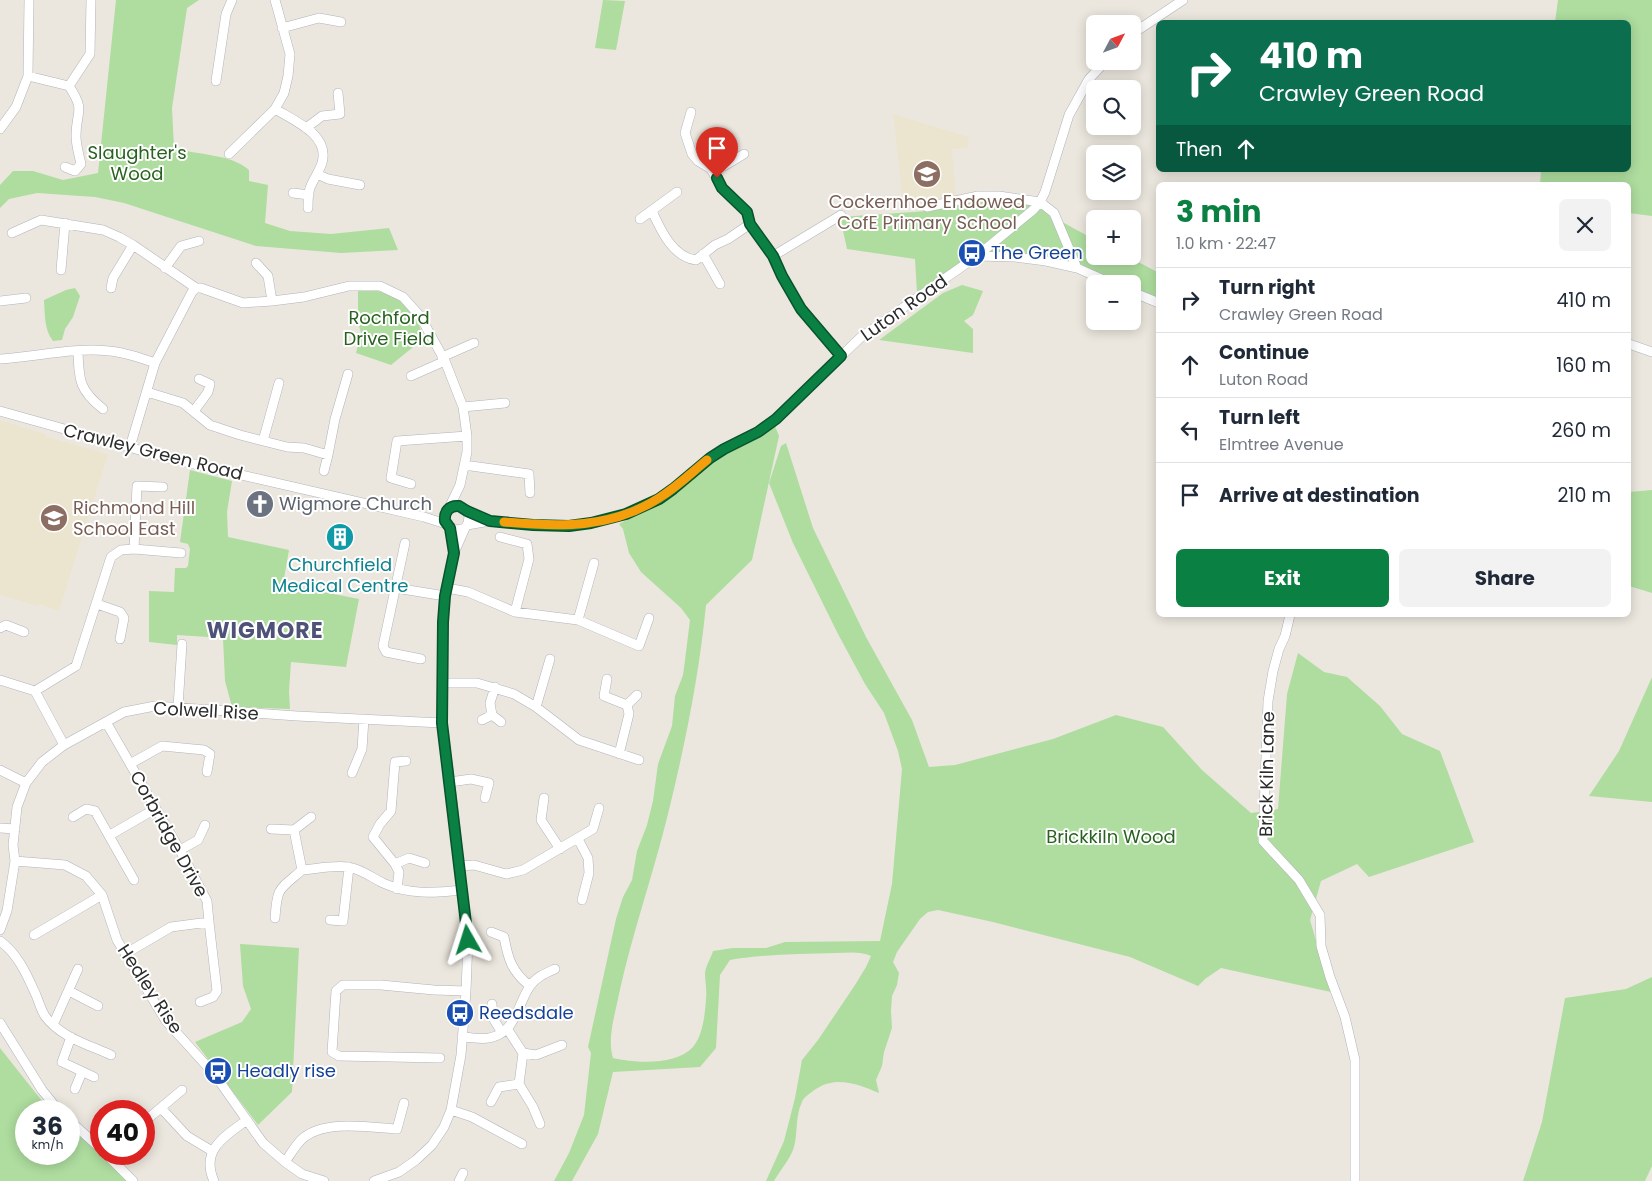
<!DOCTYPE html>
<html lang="en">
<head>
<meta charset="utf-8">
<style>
  body { margin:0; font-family:Poppins,sans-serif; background:#f2f2f3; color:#1f2937; height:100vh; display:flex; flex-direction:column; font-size:19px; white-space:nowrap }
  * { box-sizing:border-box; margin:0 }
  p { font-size:16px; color:#747a83 }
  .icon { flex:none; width:28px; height:28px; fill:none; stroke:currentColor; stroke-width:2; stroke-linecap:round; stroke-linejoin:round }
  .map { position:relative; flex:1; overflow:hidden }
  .sheet { position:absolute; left:1156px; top:182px; width:475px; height:435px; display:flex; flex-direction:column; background:#fff; border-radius:8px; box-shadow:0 2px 12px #0003 }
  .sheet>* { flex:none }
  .banner { position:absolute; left:1156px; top:20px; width:475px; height:152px; border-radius:8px; box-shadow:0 2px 12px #0003; background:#0b6e4f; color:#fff; overflow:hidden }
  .needle { width:32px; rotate:49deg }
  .buttons { position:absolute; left:1086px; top:15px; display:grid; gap:10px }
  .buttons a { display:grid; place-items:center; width:55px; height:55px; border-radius:8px; background:#fff; box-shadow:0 2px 12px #0003; font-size:25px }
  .speed { position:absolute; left:15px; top:1100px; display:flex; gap:10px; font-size:25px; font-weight:700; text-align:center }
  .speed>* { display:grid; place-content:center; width:65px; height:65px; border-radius:50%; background:#fff; box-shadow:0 2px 12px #0003; line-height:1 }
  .speed small { font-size:12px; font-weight:400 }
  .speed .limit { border:8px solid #d22; background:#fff; color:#111 }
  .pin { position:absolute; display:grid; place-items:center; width:42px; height:42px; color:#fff; margin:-51px -21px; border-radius:50% 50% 50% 0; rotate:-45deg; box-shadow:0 0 5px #0007 }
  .pin .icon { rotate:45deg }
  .me { position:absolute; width:55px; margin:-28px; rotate:354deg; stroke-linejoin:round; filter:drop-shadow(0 0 4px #0008) }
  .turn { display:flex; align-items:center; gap:18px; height:105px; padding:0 20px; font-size:22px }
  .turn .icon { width:65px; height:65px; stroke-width:2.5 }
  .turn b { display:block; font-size:35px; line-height:42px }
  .then { display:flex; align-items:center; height:48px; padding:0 20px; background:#0003; gap:10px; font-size:19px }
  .round { display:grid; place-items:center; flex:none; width:52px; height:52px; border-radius:8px; background:#f2f2f3 }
  .headline { display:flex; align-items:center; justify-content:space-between; height:85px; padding:0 20px }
  h1 { font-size:30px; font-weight:700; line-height:38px; color:#0b8043 }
  .button { display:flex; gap:10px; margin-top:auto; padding:10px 20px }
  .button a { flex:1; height:58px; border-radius:8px; background:#0b8043; color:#fff; font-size:20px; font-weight:700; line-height:58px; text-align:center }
  .button a+a { background:#f2f2f3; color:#1f2937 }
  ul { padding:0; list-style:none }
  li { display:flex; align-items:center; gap:15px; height:65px; padding:0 20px; border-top:1px solid #e0e1e3 }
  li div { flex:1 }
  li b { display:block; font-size:19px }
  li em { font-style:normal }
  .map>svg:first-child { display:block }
  .education { fill:#ebe5cf }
  .green { fill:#aedd9f }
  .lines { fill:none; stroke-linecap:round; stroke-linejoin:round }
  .minor-casing { stroke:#b1b3bd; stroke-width:10 }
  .minor { stroke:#fff; stroke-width:9 }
  .route-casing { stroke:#07532c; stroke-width:12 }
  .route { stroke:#0b8043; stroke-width:9 }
  .slow { stroke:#f59e0b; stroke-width:9 }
  .labels { text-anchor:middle; stroke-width:4; stroke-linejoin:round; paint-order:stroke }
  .park-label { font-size:18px; fill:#286220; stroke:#fff }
  .education-label { font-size:18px; fill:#785e54; stroke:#fff }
  .transit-label { font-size:18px; fill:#164399; stroke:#fff; text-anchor:start }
  .street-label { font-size:18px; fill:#2b2b2b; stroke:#fff }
  .worship-label { font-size:18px; fill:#5b616d; stroke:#fff; text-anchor:start }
  .culture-label { font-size:18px; fill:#0d838f; stroke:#fff }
  .district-label { font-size:22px; font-weight:bold; letter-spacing:1px; fill:#4f5278; stroke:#fff }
</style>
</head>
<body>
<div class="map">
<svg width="1652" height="1181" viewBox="0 0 1652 1181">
  <rect width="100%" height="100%" fill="#ebe7de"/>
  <path class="education" d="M893,114L969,137L968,148L952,149L956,199L903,203Z
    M0,420L46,434V437L108,454L59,611L38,604L37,606L0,595Z"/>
  <path class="green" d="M116,0H199L187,8L172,108L174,148C197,155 232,154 249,170V181L268,185L265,223L290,231L331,234L389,228L398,250L341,253L256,246L124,203L95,197L37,193L9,199L0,208V185L13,171H33L63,180L98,173Z
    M603,0L625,1L616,50L595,48Z
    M1558,0H1652V216L1629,213V185H1540L1541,170H1629V22H1555Z
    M979,199L1018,202L1041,207L1055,218L1095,240V256H1127L1159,273V299L1133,288L1132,284H1122L1088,270L993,253L967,258L917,293L915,259L847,249L840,217L927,211Z
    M962,285L983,291L973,315L964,321L973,329V353L879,340L943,293Z
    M75,288L80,296L73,317L65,329L62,340L53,341C44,329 45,315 44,300L66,290Z
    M358,288C380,289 407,298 417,320C420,326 421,333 423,339L391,365L356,353L361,333L358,322Z
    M775,426L779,436L752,560L706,605C699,676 685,745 668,814C653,875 632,934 619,994C615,1015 607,1038 613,1058C635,1063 676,1066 693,1047C703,1035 705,1014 706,999C707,990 705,981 705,973C706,965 711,958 713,951L733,948H766L785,942L880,941L892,884L902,769L898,751L884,713L865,684L838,634L793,543L769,483L781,446L786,443L813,528L866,637L912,720L929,767L955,765L1053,739L1116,715L1163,727L1202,770L1251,813L1278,809L1287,694L1298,653L1324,672L1347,677L1380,706L1402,734L1440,751L1474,842L1369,877L1357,864L1321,881L1310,920L1331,992L1221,968L1205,979L1198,986L1130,957L993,922L938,910L928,912L920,919L897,952L893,962L899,973L897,985L892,996L891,1011L892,1028L884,1052L882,1066L876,1080L879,1093C856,1083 834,1075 813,1091C809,1094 803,1098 802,1102C795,1116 798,1133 794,1147C790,1160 780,1170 774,1181H766L784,1141L795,1098L802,1060L818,1040L855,985L866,967L871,956C860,951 848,953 836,953C801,954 765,954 730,960L720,975L716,1048L700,1067L613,1072L598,1134L572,1181H554L569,1153L584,1115L591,1053L588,1047L616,919L623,897L632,880L637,851L647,825L653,801L658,764L672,726L675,696L683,675L685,660L690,620L681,608L641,572L629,553L623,529L619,524L653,506L676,491L708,464L738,446Z
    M190,470L232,481L227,512L228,537L289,550L283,584L359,599L346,667L291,662L289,691L290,709L232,707L225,681L223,638L177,635V645L149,642V591L174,592L175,568H186L188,566L190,549L188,544L180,542Z
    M1652,490V593L1629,586V492Z
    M1652,677V802L1589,796L1619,751Z
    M240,944L299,948L292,1092L258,1125L195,1042L242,1022L251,1009L243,986Z
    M1652,977V1166L1645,1181H1523L1542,1122L1565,998L1626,989Z
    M0,1048L50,1111H26V1154H69V1124L127,1181H0Z"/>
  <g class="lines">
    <defs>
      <path id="minor" d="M1095,20L1099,24
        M282,28L319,18L341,22
        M1132,34L1183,0
        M28,76L69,86C86,112 76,110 76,136C76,145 79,155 81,164L75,171L65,167
        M216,81L226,14L232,0
        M69,86L90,54L91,0
        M275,109C295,121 330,135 322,163C319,172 313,180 310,188C308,194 308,201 308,208
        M691,112L685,133L692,154L698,161L711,169L724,166L744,154
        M306,128L322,116L340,114L338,93
        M0,129L16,107L28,76L29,0
        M229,154L275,109L284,93L288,76L290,54L275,0
        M711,169L722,188L747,212L750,224L773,256L782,276L801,309L841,356
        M317,174L328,179L360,185
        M293,193L309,195
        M927,207L978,196H999L1040,202L1054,213L1077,268
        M652,211C661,231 673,257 696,260L715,245L728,239L750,224
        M640,219L677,192
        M12,233L41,220L103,230L119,237L133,245L196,288
        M703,254L720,284
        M773,256L841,215
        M977,256L1015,257L1046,261L1077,268L1113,284
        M256,263L268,276L272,301
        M165,268L181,246L199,241
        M61,270L65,223
        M111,288L113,278L133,245
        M196,288H201L243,303L272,301L304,297L349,286H380L403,297L420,316L445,361L463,407L467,436V452L460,485L449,508
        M1132,292L1159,303
        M0,301L26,298
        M1629,344L1652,352
        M78,351C79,380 79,390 103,409
        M442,357L474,343
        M0,359C36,357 73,347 109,351C125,352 140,358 155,363
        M411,376L445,361
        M147,392L183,403L210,425L240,435L287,447L304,448L328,455L335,419L348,374
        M463,407L505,403
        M0,411L168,458L424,517L446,524
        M194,411L208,392L210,384L199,379
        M263,441L279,383
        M130,447L155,363L192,292L196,288
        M464,465L529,474L530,493
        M324,471L328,455
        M411,484L391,478L397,441L467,436
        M467,525L490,521L533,525L569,526L591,523L626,514L659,499L673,489L710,458L724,449L758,432L776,419L860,338L977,256L1033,210L1040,202L1045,192L1069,115L1089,79L1106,61
        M450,528L454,553
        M500,537L527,544L529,559L515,612
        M405,543L383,646L386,652L421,659
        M134,549L137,486L163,487
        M396,588L445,596
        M447,588L468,592L515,612L578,620L639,646L649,618
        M97,604L120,612L124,618L120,639
        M1290,615L1285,636L1279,649L1273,671L1268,701L1263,841L1299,880L1320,915L1321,946L1330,977L1345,1017L1355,1060V1181
        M578,620L594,563
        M0,628L6,625L24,632
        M607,679L604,696L627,705L629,714L619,754
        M0,680L35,691
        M442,683H477L514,694L536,707L579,740L639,760
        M627,705L637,695
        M178,707L182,644
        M536,707L550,659
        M492,715L501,722
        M482,720L492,715L490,703L495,687
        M106,722L182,854L207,901L209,922L171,927L125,954
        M64,745L35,691L76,666L111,557L121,550L134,549L181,553
        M130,764L162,746L204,750L210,754L207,772
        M0,770L26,783
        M352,773L362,749L364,719
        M450,782L471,779L489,783L485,798
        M544,798L541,820L560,849
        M73,817L86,809L95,811L134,880
        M0,828L15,829
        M271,829L294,830L302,870
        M294,830L311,817
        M110,835L155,809
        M578,839L588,858L589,873L582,900
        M180,850L198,840L205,825
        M15,861L65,865L86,876L102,895L117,940L166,1021L215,1075L263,1143L285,1162L302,1174L324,1181
        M395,864L409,858L425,863
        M460,866L474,865L506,874L523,870L593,829L599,808
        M302,870C316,869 333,865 348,867C361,869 371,877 383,883C409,895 434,893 462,890
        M397,889L399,872L395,864L373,837L380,824L391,811L395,762L406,761
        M275,918C277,887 279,890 302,870
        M330,920L343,921L349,867
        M0,930L7,911L15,861L13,845L17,807L26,783L42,762L64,745L124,712L155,706L297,716L442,723
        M491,932L504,937C508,959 512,972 530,986
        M34,935L102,895
        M0,941C18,954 27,975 36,995C39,1002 41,1010 45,1016C60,1037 89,1045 111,1055
        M69,991L98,1006
        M200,1002L213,997L217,991L209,922
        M492,1004L493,1018L502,1033
        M0,1023L42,1090L59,1111
        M53,1025L78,969
        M508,1030L523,1053L519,1084L533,1107L540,1124
        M71,1037L62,1062L94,1077
        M462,1037C471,1037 481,1040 489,1038C516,1033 517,1005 530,986C536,977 546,973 555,969
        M523,1053L536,1055L562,1045
        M440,1058L339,1056L332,1052L336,991L343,985H381L434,990L466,991
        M75,1089L82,1072
        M491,1102L499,1087L519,1084
        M161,1108L187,1136L212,1151
        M451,1110L472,1117L522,1144
        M69,1120L101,1149
        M144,1122L182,1090
        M106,1154L133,1181
        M285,1162C290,1155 295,1146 301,1140C322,1119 369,1127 397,1129L404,1103
        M214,1181C200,1150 225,1136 247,1120
        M374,1181L399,1172L416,1160L432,1145L444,1127L451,1110L461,1055L466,991L468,940L450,782L442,723L443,622L445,596L454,553L465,528L468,523L469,517L467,511L462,507L455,506L449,508L444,517L448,526L457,530L465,528
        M459,1181L463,1173"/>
    </defs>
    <use href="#minor" class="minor-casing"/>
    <use href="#minor" class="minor"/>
  </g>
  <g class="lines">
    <defs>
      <path id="route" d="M468,940L442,723L443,622L445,596L454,553L450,528L445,521C444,512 449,505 459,506L467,511L490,521L533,525L569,526L591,523L626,514L659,499L673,489L710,458L724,449L758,432L776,419L841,356L801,309L782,276L773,256L750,224L747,212L722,188L717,178"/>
    </defs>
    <use href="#route" class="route-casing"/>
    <use href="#route" class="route"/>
    <path class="slow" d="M504,522C559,527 611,529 659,498C677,487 691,473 707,460"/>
  </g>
  <defs>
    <symbol id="school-disc" viewBox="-11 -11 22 22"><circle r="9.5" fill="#8d6e63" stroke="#fff"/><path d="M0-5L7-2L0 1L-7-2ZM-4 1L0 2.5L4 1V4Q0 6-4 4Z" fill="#fff"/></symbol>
    <symbol id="bus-disc" viewBox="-11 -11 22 22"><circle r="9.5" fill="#1a4fb4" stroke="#fff"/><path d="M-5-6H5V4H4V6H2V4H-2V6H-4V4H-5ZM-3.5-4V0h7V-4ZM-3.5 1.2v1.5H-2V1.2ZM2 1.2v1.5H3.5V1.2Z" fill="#fff"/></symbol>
    <symbol id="church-disc" viewBox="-11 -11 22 22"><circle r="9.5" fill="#6b7280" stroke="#fff"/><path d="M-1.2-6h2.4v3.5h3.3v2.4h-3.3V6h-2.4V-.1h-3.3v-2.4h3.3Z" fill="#fff"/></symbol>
    <symbol id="building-disc" viewBox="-11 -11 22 22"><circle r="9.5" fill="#0f9aa8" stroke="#fff"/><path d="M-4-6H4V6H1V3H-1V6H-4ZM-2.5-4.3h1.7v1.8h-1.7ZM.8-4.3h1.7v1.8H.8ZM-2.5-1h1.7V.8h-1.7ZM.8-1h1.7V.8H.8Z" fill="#fff"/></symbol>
  </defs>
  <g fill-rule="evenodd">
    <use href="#school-disc" x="911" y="158" width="32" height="32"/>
    <use href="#bus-disc" x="956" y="237" width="32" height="32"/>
    <use href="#church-disc" x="244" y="488" width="32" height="32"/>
    <use href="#school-disc" x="38" y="502" width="32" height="32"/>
    <use href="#building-disc" x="324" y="521" width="32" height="32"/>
    <use href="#bus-disc" x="444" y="997" width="32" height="32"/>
    <use href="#bus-disc" x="202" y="1055" width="32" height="32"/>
  </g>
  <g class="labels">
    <g class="park-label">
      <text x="137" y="159">Slaughter's<tspan x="137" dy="21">Wood</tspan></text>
      <text x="389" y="324">Rochford<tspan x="389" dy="21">Drive Field</tspan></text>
      <text x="1111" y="843">Brickkiln Wood</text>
    </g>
    <g class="education-label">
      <text x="927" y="208">Cockernhoe Endowed<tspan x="927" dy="21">CofE Primary School</tspan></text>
      <text x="73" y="514" text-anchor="start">Richmond Hill<tspan x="73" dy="21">School East</tspan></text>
    </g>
    <g class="transit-label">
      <text x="991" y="259">The Green</text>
      <text x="479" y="1019">Reedsdale</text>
      <text x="237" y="1077">Headly rise</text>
    </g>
    <g class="street-label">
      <text transform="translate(904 308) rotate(-35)" y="6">Luton Road</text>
      <text transform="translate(153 452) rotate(14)" y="6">Crawley Green Road</text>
      <text transform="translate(206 711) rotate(3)" y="6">Colwell Rise</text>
      <text transform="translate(1267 774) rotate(-89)" y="6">Brick Kiln Lane</text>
      <text transform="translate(169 834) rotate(61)" y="6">Corbridge Drive</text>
      <text transform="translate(150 989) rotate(57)" y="6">Hedley Rise</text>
    </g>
    <g class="worship-label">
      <text x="279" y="510">Wigmore Church</text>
    </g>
    <g class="culture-label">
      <text x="340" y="571">Churchfield<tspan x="340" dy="21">Medical Centre</tspan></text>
    </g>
    <g class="district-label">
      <text x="265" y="638">WIGMORE</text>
    </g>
  </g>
</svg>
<div class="buttons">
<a><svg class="needle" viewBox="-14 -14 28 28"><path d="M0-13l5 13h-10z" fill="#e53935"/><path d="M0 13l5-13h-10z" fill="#747a83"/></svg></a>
<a><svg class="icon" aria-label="search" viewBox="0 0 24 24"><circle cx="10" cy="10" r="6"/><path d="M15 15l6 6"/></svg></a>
<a><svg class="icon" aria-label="layers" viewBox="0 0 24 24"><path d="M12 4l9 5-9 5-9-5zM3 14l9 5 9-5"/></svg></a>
<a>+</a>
<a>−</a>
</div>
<div class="speed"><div>36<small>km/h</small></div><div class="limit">40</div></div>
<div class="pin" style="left:717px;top:178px;background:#d93025"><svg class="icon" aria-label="arrive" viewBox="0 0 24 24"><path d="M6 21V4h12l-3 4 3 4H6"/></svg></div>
<svg class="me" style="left:468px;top:940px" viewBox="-20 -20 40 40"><path d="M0-17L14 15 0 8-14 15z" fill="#0b8043" stroke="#fff" stroke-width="4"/></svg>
<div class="banner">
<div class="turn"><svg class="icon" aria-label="right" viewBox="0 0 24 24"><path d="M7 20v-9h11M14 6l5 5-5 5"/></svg><div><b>410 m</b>Crawley Green Road</div></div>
<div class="then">Then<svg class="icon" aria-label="ahead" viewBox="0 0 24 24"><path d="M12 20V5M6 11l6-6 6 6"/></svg></div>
</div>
<section class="sheet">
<div class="headline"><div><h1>3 min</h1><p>1.0 km · 22:47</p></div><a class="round"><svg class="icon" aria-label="close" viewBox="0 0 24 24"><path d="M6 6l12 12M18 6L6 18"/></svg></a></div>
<ul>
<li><svg class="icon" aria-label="right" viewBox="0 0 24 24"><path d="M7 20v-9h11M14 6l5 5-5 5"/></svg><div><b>Turn right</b><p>Crawley Green Road</p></div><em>410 m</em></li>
<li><svg class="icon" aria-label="ahead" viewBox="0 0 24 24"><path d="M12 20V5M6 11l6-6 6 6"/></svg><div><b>Continue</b><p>Luton Road</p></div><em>160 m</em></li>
<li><svg class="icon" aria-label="left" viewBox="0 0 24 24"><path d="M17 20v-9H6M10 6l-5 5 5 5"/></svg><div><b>Turn left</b><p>Elmtree Avenue</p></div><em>260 m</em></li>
<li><svg class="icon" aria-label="arrive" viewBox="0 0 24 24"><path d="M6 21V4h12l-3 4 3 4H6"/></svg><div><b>Arrive at destination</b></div><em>210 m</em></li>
</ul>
<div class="button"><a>Exit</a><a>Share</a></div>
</section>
</div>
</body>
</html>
